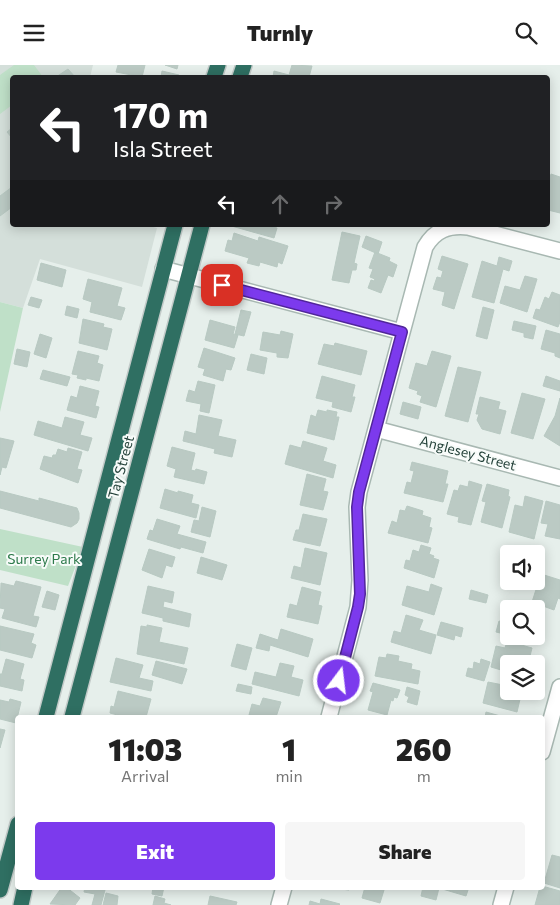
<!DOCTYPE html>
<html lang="en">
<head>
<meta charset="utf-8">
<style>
  body { margin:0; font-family:Commissioner,sans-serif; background:#f6f6f6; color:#222; height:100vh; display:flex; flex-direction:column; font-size:19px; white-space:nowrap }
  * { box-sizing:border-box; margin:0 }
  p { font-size:16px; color:#767676 }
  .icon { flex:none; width:28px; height:28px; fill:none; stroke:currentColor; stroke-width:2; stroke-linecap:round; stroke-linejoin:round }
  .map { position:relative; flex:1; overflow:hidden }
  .sheet { position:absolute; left:15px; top:650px; width:530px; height:175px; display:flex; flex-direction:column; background:#fff; border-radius:5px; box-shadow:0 2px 12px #0003 }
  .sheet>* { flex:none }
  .banner { position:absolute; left:10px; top:10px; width:540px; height:152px; border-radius:5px; box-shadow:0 2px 12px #0003; background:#202124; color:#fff; overflow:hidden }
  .controls { position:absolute; left:500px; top:480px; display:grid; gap:10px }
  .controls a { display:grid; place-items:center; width:45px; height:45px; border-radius:5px; background:#fff; box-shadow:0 2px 12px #0003; font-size:25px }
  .pin { position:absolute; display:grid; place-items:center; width:42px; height:42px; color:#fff; margin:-21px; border-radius:10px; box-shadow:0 2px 8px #0006 }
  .me { position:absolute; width:55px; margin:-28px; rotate:15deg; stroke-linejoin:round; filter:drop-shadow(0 0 4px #0008) }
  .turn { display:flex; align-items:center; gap:18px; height:105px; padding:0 20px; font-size:22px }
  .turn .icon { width:65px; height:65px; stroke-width:2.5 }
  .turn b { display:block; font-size:35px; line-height:42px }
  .lanes { display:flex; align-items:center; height:48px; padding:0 20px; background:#0003; justify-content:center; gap:25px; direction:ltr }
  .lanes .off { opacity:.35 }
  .eta { display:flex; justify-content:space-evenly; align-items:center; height:85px; text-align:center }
  .eta b { font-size:30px; font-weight:800; line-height:35px }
  .action { display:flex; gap:10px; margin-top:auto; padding:10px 20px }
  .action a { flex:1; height:58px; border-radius:5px; background:#7c3aed; color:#fff; font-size:20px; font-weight:800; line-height:58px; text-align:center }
  .action a+a { background:#f6f6f6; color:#222 }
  header { display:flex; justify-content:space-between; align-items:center; height:65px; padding:0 20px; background:#fff; font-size:22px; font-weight:800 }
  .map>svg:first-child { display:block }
  .built { fill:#d4dfda }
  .green { fill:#bfe0c8 }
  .building { fill:#bbcac4; stroke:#b8c9c2 }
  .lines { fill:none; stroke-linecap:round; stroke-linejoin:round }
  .street-casing { stroke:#a8b8b2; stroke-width:18 }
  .highway-casing { stroke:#c2cac8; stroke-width:18 }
  .street { stroke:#fff; stroke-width:15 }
  .highway { stroke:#2f6f62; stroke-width:15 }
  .route-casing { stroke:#51269a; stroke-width:12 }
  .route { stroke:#7c3aed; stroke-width:9 }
  .labels { text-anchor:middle; stroke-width:4; stroke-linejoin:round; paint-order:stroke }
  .street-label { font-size:14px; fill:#24423a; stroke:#f7fbf9 }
  .park-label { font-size:14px; fill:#2d7a4b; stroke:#f7fbf9 }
</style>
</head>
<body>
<header><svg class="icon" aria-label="menu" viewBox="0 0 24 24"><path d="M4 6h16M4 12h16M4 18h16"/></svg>Turnly<svg class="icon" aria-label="search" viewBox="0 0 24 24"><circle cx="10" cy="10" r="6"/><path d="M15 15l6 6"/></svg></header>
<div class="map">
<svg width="560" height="840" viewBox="0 0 560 840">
  <rect width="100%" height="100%" fill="#e6efeb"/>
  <path class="built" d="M0,0H93L90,12H12V160H146L157,163L142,222L40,194L23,243L0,237Z"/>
  <path class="green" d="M14,0H34L43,12H12V40L0,49V10Z
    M0,237L23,243L0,347Z
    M0,464L83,482L68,521L0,505Z"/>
  <path class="building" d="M118,0H145L142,12L116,7Z
    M165,0H178L177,4Z
    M292,0L312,1L309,12H273L274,6L289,10Z
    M68,4L75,12H56Z
    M162,6L179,10L178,12H161Z
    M12,63V73L7,67Z
    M551,109L560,112V148L548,145V121Z
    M12,122V142L0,151V131Z
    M228,160H265L277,163L274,173Z
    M342,167L360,171L354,198L357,199L356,205H352L349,218L332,215Z
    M234,168L258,176L259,172L288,181L282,199L278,197L277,202L260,197L259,201L247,198L249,193L225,186L228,175L232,176Z
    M366,171L382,177L378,189L362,182Z
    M375,187L390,193L389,196L397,200L393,212L388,210L381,228L368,223L371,215L374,216L375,214L370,212L373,204L369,203Z
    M442,191L468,199L454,244L442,240L445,227L433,224L437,212L441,213L443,206L438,204Z
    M499,192L512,196L509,206L503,204L494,238L472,232L482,196L497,201Z
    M41,198L66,205L62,222L37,215Z
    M525,211L537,214L527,247L500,238L505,221L520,225Z
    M88,214L122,223L117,241L125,243L121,255L90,247L92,237L83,234Z
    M552,227L560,230V257L558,262L533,253L536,244L540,245L545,232L549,234Z
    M31,232L42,235L39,243L28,240Z
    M67,241L79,244L77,253L65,250Z
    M483,242L494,245L487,274L476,271Z
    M241,245L251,247L244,271L235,269Z
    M83,254L104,259L103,262L112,264L107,285L79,278Z
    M210,255L235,262L233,269L238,270L234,283L205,275Z
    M514,256L536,261L533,274L524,272V268L512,265Z
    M546,265L560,269V293L555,291V288L541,284Z
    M281,266L293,269L288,293L277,292V288L260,285L263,267L280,270Z
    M40,269L52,273L46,293L34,289Z
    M335,278L367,286L361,310L318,299L324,279L334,281Z
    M204,283L235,293L231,305L226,304L223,316L203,310L205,304L198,302Z
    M17,284L30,287L27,302L14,299Z
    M78,286L99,291L97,298L103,300L99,316L86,313V315L77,313L78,310L72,309Z
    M432,286L451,291L436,342L420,337L422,331L417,329L418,326L409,323L416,298L427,301Z
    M251,289L267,293L264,309L247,305Z
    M458,302L481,307L468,357L445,351Z
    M43,305L70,312L67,321L40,314Z
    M322,311L355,320L352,332H355L351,347L332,342L333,337L316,333Z
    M546,311L560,316V326L543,321Z
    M198,316L215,320L209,348L200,346L201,339L186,336L189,325L195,327Z
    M80,321L99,326L95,341L99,342L96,353L67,345L71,331L77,333Z
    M522,328L545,334L533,374L511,368Z
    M480,332L500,337L498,344L506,346L500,369L482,364L477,355L479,349H476Z
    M560,333V381L544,371L555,351Z
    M403,337L421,342L418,354L400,349Z
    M318,345L327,347V345L337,347L336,352H339L334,375L307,368L311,350L316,352Z
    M199,350L222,355L218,371L236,375L232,392L214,388L215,384L183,376L185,366L196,369Z
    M65,352L84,357L80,370L92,373L88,386L34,370L38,356L62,363Z
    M0,373L14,376L6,403L2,402L0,410Z
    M303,376L327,383L323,396L336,400L333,413L285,399L290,380L301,383Z
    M172,382L195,388L191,405L195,406L196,404L207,407L204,419L174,412L176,404L167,401Z
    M68,383L82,387L77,404L82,405L78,418L40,404L44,391L52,393L53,390H56L58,384L67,387Z
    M412,397L448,406L445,419H448L443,437L404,428L407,417L411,418L414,406L410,405Z
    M307,409L326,414L323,426L328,427L323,445L300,440Z
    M469,416L482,420L471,460L458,457L459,452L447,449L454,425L458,426L460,420L468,422Z
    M487,419L509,425L508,431L510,432L502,463L481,457L486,437L482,436Z
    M165,424L178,428V426L193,430L191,438L199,440L196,453L160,443Z
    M0,426L39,436V433L77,443L79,448V454L77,458L71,462L0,443Z
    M525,431L543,436L534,474L509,467L515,440L523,442Z
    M546,436L560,440V474L545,471L548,459L541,458Z
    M407,441L423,446L422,450L431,453L429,462L432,463L428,478L388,468L392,456L397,458L400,445L405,446Z
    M202,442L216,446L210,472L191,467L194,455L199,456Z
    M303,449L327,454L320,481L293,475L296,465H299Z
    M157,454L180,461L177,469L206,477L203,488L181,482L180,484L147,474L150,465L153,466Z
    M421,480L431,483L429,489L434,491L433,493L439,495L434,513L404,503L406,495L410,496L413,485L419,487Z
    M305,483L327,488L320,520L291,513L294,501L301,503Z
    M149,484L175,492L172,502L166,500L162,513L142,505Z
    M201,492L227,500L222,515L197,508Z
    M541,509L560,515V534L558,533L554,545L532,537Z
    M16,516L41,522L33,551L39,552L36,562L2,553L5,544L0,543L1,518L14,521Z
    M431,519L442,523L434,550L402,540L407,521L429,527Z
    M148,521L174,527L172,538L164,536L163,542L191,549L189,562L163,556V553L142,548Z
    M302,522L321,527L318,540L322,541L318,559L287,552L290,539L297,541Z
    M471,525L488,530L486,538L469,534Z
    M47,526L59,530L55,545L42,542Z
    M511,540L524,544H510Z
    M509,548V570L496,567L499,556L506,558Z
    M406,550L423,555L419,565L436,570L431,589L391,577L394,566L401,568Z
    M441,557L463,563L461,572L455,570L454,575L437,570Z
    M147,560L162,563L159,577L188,583L184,599L137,589L141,561L147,562Z
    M0,561L34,569L31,578L36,580L32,593L0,585Z
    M281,564L313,574L308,592L270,580L269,586L256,583L260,569L278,575Z
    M507,576L532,583L528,599H509V609L501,607V605L491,602L496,581L505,583Z
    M237,579L252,583L246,605L231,601Z
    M387,589L399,591L398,596L412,599L411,604L420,606L418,619L375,611L379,592L386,593Z
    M116,593L143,600L139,613L153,616L151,626L110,617Z
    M6,594L24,599L20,614L24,615L22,626L0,621V609H2Z
    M481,594L490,597L484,616L466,611L468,603L473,604L474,597L480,599Z
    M156,596L187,604L182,619L152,610Z
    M280,598L294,601L291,612L303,615L299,631L252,619L255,607L276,612Z
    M488,617L503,620L502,626L521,630L517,647L483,638Z
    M373,618L400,625L397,633L394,632L393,636L391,635L387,650L368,645L373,627L370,626Z
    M238,619L252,622L251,629L236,626Z
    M407,622L420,626L417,640L407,637L409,632L405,630Z
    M118,626L151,634L146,652H125L110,648L111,641L114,642Z
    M263,633L281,637L276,652H256L249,650L252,639L260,641Z
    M10,634L21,637L16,658L0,654V635L9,637Z
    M486,647L504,652H485Z
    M0,664L5,665L0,683Z
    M552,790L560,792V823L544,818Z
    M542,821L560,826V840H535L540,822Z
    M62,822H66L80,833L75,840L50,839Z
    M85,822H96L105,825L101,840H92L95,829L84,827Z
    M153,822H164L162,831L152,829Z
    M325,822H349V825Z
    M365,822H376L384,825L380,838L362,833Z
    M423,822H469L466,831L439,823L436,835L421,831Z
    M106,828L118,831L117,840H103Z
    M155,831L165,834L164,838L171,840H153Z
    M210,831L237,837L236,840H208Z
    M321,834L340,839L339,840H309L310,836L320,839Z"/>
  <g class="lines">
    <defs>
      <path id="street" d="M163,204L402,267
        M376,364L560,413
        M329,652L358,542L360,515L357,442L359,427L425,182C435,165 448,160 468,162L560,186
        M542,687L560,622
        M279,840L284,822
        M501,840L506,822"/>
      <path id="highway" d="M214,12L218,0
        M240,12L244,0
        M46,652L175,160
        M72,652L202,160
        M0,825L18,759
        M21,840L25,822"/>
    </defs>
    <use href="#street" class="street-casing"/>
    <use href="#highway" class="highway-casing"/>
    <use href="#street" class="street"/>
    <use href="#highway" class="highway"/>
  </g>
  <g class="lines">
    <defs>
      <path id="route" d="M222,220L402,267L359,427L357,442L360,529L358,542L339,616"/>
    </defs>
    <use href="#route" class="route-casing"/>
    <use href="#route" class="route"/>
  </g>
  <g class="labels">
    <g class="street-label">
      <text transform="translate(468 388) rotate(15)" y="5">Anglesey Street</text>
      <text transform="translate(121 402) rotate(-75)" y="5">Tay Street</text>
    </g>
    <g class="park-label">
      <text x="44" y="499">Surrey Park</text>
    </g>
  </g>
</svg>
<div class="controls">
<a><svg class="icon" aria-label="sound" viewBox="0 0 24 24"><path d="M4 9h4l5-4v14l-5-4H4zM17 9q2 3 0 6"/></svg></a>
<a><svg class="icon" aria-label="search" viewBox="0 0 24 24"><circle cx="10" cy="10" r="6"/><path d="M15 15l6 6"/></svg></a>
<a><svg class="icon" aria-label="layers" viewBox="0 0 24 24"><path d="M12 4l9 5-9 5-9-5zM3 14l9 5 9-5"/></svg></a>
</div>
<div class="pin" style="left:222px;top:220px;background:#d93025"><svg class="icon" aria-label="arrive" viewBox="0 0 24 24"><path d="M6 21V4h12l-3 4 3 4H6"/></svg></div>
<svg class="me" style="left:339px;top:616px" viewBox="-20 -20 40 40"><circle r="17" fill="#7c3aed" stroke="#fff" stroke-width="3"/><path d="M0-11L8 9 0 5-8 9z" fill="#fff"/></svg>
<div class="banner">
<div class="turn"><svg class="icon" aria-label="left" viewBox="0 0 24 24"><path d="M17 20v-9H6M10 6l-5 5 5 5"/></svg><div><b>170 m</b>Isla Street</div></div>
<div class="lanes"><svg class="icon" aria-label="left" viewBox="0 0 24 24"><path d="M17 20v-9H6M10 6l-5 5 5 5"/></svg><svg class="icon off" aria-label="ahead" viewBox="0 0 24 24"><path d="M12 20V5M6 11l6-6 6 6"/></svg><svg class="icon off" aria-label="right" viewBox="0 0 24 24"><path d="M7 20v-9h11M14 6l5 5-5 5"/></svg></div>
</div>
<section class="sheet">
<div class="eta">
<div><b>11:03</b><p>Arrival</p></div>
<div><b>1</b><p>min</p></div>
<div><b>260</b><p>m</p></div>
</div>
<div class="action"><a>Exit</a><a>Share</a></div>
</section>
</div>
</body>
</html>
